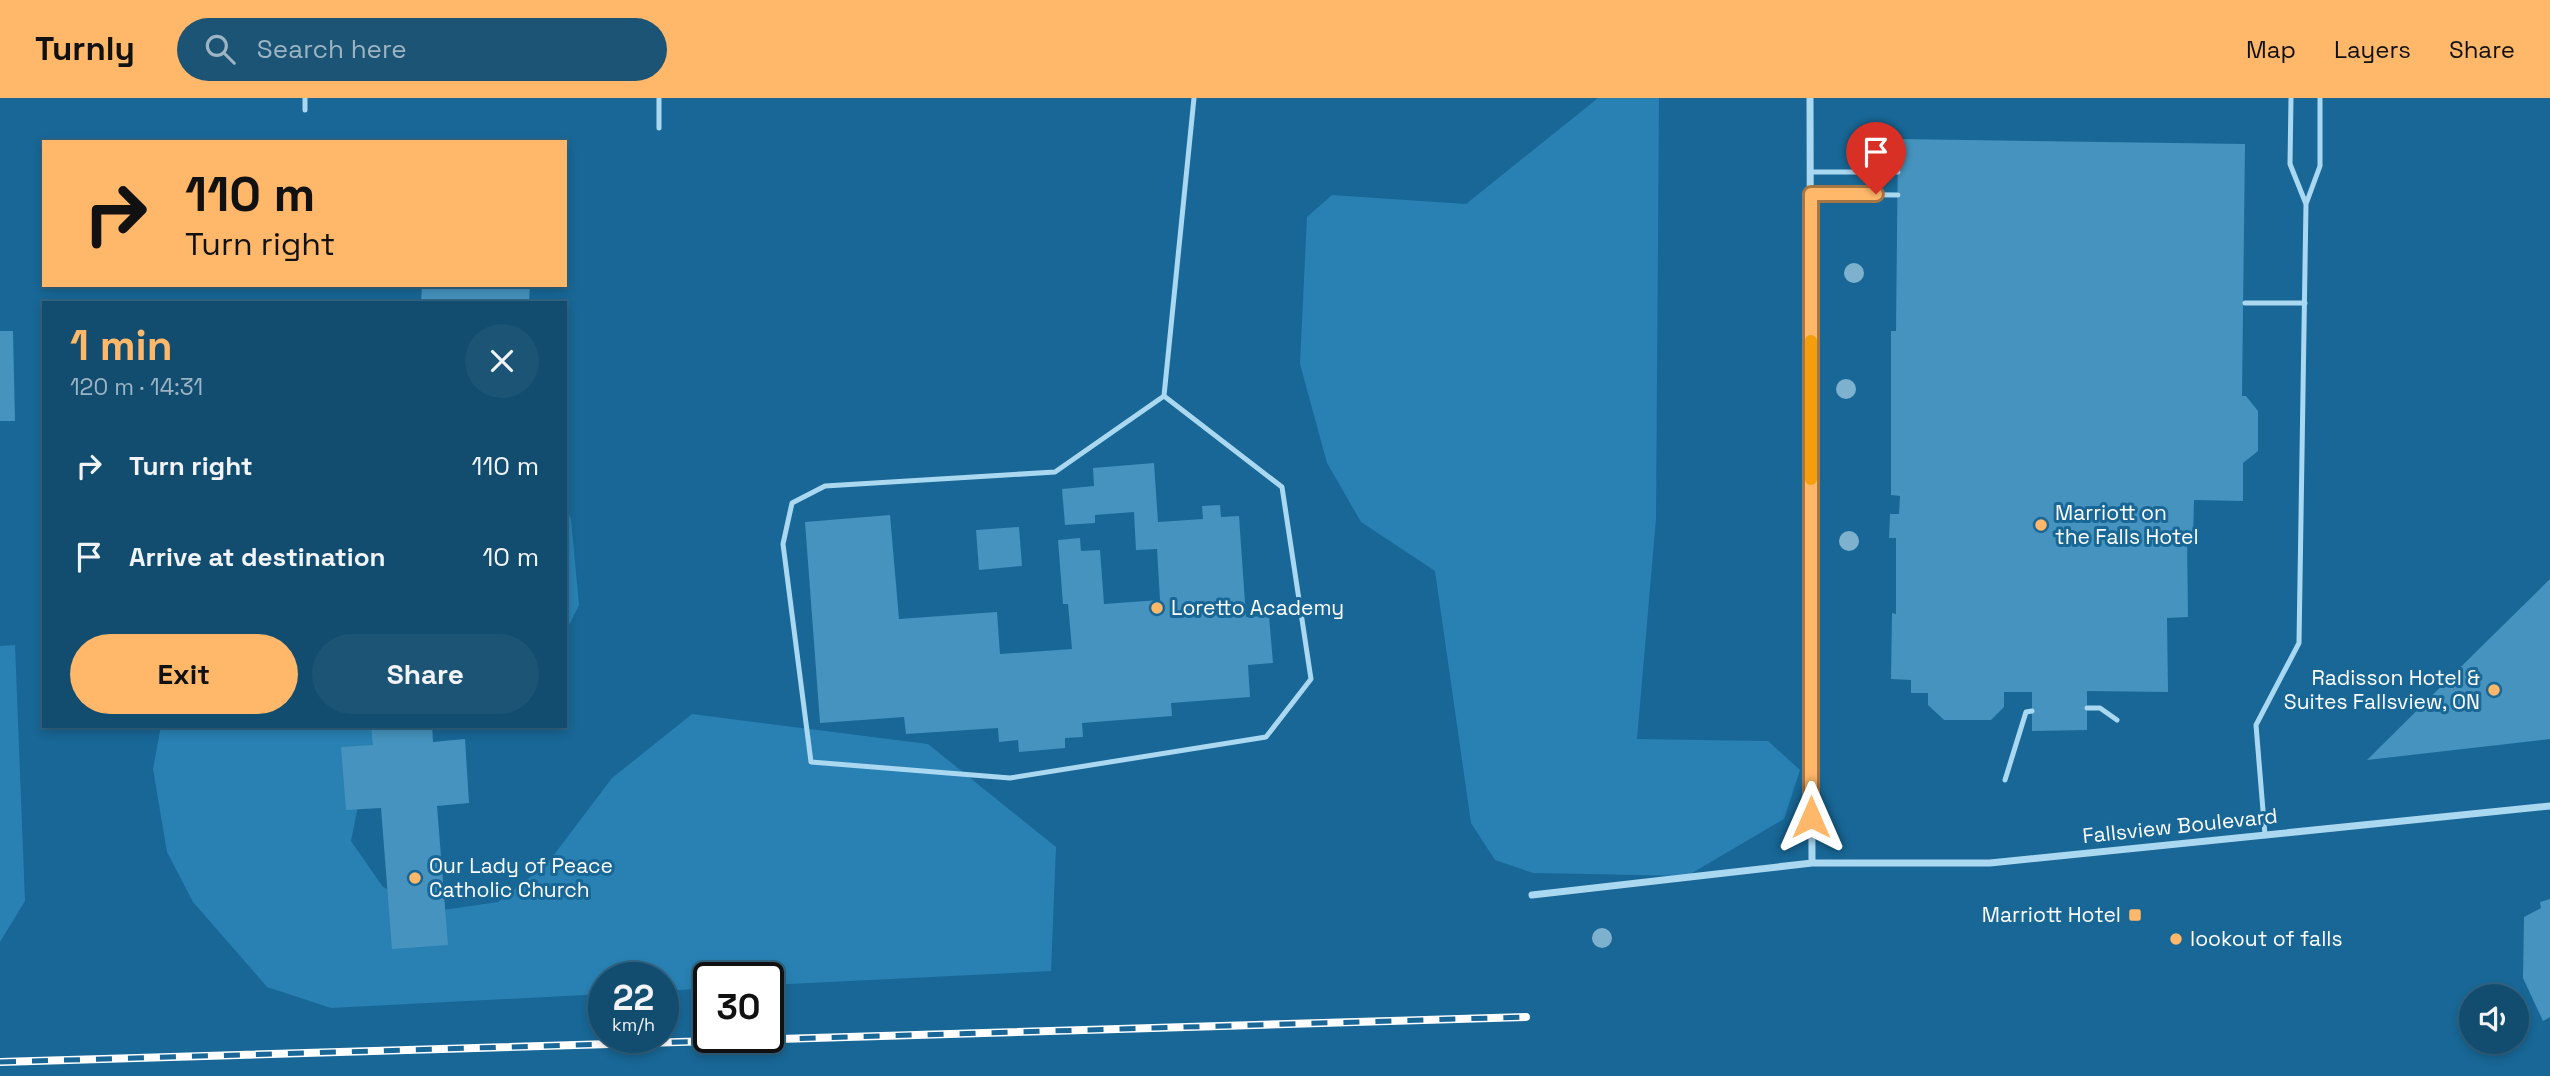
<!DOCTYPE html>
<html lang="en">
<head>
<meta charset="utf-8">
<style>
  body { margin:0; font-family:"Space Grotesk",sans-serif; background:#1b5475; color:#f1f3f6; height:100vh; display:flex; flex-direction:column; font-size:26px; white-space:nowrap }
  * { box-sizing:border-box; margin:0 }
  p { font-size:23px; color:#9cb4c3 }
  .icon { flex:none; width:38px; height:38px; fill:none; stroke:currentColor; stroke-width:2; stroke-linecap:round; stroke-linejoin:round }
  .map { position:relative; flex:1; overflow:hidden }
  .sheet { position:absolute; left:42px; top:203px; width:525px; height:427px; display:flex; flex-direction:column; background:#124d70; border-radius:0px; box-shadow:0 4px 10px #0003,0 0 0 2px #316483 }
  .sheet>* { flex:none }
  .top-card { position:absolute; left:42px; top:42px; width:525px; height:147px; border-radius:0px; box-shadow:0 4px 10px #0003,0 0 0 2px #316483; background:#ffb76a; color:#111; overflow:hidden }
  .controls { position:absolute; left:2459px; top:886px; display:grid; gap:14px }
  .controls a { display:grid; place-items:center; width:70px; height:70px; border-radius:50%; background:#124d70; box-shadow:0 4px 10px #0003,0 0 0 2px #316483; font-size:35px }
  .speed { position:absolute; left:588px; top:864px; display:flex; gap:14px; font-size:35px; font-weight:700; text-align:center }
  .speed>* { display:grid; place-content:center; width:91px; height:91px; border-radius:50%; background:#124d70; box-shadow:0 4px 10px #0003,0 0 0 2px #316483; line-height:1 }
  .speed small { font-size:18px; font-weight:400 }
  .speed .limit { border:4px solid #111; border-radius:10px; background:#fff; color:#111 }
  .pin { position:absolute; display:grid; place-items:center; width:60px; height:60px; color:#fff; margin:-72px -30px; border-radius:50% 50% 50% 0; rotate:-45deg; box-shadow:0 0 7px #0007 }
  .pin .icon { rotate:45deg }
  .me { position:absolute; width:77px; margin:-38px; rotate:0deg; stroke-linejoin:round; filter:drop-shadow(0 0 5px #0008) }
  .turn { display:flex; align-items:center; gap:24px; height:147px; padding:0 28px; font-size:32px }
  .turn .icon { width:91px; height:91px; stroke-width:2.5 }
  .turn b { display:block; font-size:49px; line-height:60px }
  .round { display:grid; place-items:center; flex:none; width:74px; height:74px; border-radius:37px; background:#1b5475 }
  .headline { display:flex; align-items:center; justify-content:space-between; height:119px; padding:0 28px }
  h1 { font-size:42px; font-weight:700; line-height:52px; color:#ffb76a }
  .button { display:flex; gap:14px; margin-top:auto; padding:14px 28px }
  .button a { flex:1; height:80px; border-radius:42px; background:#ffb76a; color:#111; font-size:28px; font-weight:700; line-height:80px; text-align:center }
  .button a+a { background:#1b5475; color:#f1f3f6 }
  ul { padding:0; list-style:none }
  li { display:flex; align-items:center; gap:21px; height:91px; padding:0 28px }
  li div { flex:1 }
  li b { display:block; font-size:26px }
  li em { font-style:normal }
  header { display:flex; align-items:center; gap:42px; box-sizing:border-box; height:98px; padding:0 35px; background:#ffb76a; color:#111 }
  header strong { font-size:33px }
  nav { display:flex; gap:38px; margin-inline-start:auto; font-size:24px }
  .search { width:490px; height:63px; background:#1b5475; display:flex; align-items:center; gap:18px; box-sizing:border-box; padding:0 24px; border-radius:38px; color:#9cb4c3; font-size:26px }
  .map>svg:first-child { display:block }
  .green { fill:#2881b2 }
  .building { fill:#4593be }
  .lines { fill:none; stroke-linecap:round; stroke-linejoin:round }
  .service { stroke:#aad8f1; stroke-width:5 }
  .minor { stroke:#aad8f1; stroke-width:7 }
  .rail-casing { stroke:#fff; stroke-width:8 }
  .rail { stroke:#186796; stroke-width:5; stroke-dasharray:16; stroke-linecap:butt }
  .tree { fill:#7eb1ce }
  .route-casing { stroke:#a67745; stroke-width:18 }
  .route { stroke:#ffb76a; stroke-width:12 }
  .slow { stroke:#f59e0b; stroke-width:12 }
  .poi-dot { fill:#ffb76a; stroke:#186796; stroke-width:2.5 }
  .labels { text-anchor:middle; stroke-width:6; stroke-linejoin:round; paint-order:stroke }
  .poi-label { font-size:21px; fill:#fff; stroke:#186796; text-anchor:start }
  .street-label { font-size:21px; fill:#fff; stroke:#186796 }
</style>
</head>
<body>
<header>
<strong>Turnly</strong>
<div class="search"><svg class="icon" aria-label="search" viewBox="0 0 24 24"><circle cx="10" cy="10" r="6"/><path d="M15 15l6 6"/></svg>Search here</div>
<nav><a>Map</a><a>Layers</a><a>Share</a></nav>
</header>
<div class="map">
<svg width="2550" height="978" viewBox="0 0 2550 978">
  <rect width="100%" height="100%" fill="#186796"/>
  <path class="green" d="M1598,0H1659L1656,421L1637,641L1768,643L1800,672L1784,721L1687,778L1533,775L1495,762L1471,725L1435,473L1361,424L1327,365L1300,266L1307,119L1332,97L1466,106Z
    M565,407L571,421L579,507L565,535Z
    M15,547L25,803L0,844V548Z
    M692,616L928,646L1056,749L1051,873L768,887V880H709V890L663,893V880H604V896L331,910L267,889L193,804L167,754L153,671L161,628H387L369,653L351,743L383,789L436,813L498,804L547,766L612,680Z"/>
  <path class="building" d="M1898,41L2245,46L2242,298H2246L2258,313V353L2243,365V403L2194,402L2193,438H2187L2188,519L2167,520L2168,594L2087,593V632L2032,633V594H2004V609L1991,622H1944L1928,607V595H1911V582L1891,581L1892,515L1896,516V440H1889L1890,416H1899L1900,398L1891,397V233H1896Z
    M422,187H530L529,205H421Z
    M0,233H13L15,323H0Z
    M1154,365L1158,424L1203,421L1202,408L1220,407L1221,419L1239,418L1246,519L1269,518L1273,565L1248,567L1250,599L1171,605L1172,618L1082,625L1083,639L1065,640V650L1019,654L1018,642L999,644L998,630L906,636L904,619L820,625L805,424L890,417L899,521L997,514L1000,556L1072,551L1068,506H1063L1058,442L1080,440L1081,453L1100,452L1104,506L1160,502L1157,451L1136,452L1134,414L1095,417V425L1065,427L1062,391L1094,388L1093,370Z
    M1019,429L1022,468L979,472L976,432Z
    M2550,481V641L2367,662L2486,544Z
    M371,628H432L433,644L465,641L469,705L437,708L448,847L392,851L381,710L346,712L341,649L373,647Z
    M2550,801V919L2543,923L2523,880L2524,819L2541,810L2540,804Z"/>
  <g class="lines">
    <path class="service" d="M659,0V30
      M2291,0L2290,66L2306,106L2320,68V0
      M305,12V0
      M1810,74H1898
      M1811,96L1898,97
      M2245,205H2305
      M1164,298L1282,389L1311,581L1266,639L1010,680L811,664L783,446L792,405L825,388L1055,374L1164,298L1194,0
      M2087,610H2100L2117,622
      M2005,682L2026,614L2032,613
      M2265,737L2256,627L2299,545L2306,106"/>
    <path class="minor" d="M1810,0L1812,765
      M1532,797L1812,765H1990L2550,708"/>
    <defs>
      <path id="rail" d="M0,964L1526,919"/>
    </defs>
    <use href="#rail" class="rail-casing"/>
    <use href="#rail" class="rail"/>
  </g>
  <g class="tree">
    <circle cx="1854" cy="175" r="10"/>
    <circle cx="1846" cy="291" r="10"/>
    <circle cx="1849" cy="443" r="10"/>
    <circle cx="1602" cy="840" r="10"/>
  </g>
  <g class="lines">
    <defs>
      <path id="route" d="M1811,719V96H1876"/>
    </defs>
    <use href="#route" class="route-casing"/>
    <use href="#route" class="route"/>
    <path class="slow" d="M1811,243V381"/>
  </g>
  <g class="poi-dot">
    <circle cx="2041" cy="427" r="7"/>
    <circle cx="1157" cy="510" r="7"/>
    <circle cx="2494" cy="592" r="7"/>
    <circle cx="415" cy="780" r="7"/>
    <rect x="2128" y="810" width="14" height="14" rx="3.5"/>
    <circle cx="2176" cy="841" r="7"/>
  </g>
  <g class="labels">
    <g class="poi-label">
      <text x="2055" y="422">Marriott on<tspan x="2055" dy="24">the Falls Hotel</tspan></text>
      <text x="1171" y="517">Loretto Academy</text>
      <text x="2480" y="587" text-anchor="end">Radisson Hotel &amp;<tspan x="2480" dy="24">Suites Fallsview, ON</tspan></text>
      <text x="429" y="775">Our Lady of Peace<tspan x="429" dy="24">Catholic Church</tspan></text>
      <text x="2121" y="824" text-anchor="end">Marriott Hotel</text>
      <text x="2190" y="848">lookout of falls</text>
    </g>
    <g class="street-label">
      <text transform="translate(2180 728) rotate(-6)" y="7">Fallsview Boulevard</text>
    </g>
  </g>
</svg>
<div class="controls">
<a><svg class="icon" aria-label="sound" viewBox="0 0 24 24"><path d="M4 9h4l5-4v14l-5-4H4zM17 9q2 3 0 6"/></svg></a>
</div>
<div class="speed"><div>22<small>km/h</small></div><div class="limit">30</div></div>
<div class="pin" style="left:1876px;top:96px;background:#d93025"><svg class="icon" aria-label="arrive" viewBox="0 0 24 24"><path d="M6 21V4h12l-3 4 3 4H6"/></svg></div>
<svg class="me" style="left:1811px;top:719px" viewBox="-20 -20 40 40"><path d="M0-17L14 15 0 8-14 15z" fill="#ffb76a" stroke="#fff" stroke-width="4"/></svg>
<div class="top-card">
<div class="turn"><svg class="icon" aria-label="right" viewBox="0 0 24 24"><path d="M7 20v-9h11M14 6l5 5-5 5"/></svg><div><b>110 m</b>Turn right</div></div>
</div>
<section class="sheet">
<div class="headline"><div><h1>1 min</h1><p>120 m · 14:31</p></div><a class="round"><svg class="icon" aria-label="close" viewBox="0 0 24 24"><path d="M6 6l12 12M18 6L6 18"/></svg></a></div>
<ul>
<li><svg class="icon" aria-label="right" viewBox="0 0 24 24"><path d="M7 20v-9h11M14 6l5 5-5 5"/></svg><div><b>Turn right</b></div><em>110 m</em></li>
<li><svg class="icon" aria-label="arrive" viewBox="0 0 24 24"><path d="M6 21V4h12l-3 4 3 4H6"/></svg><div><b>Arrive at destination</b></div><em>10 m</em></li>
</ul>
<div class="button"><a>Exit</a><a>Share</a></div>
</section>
</div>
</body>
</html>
